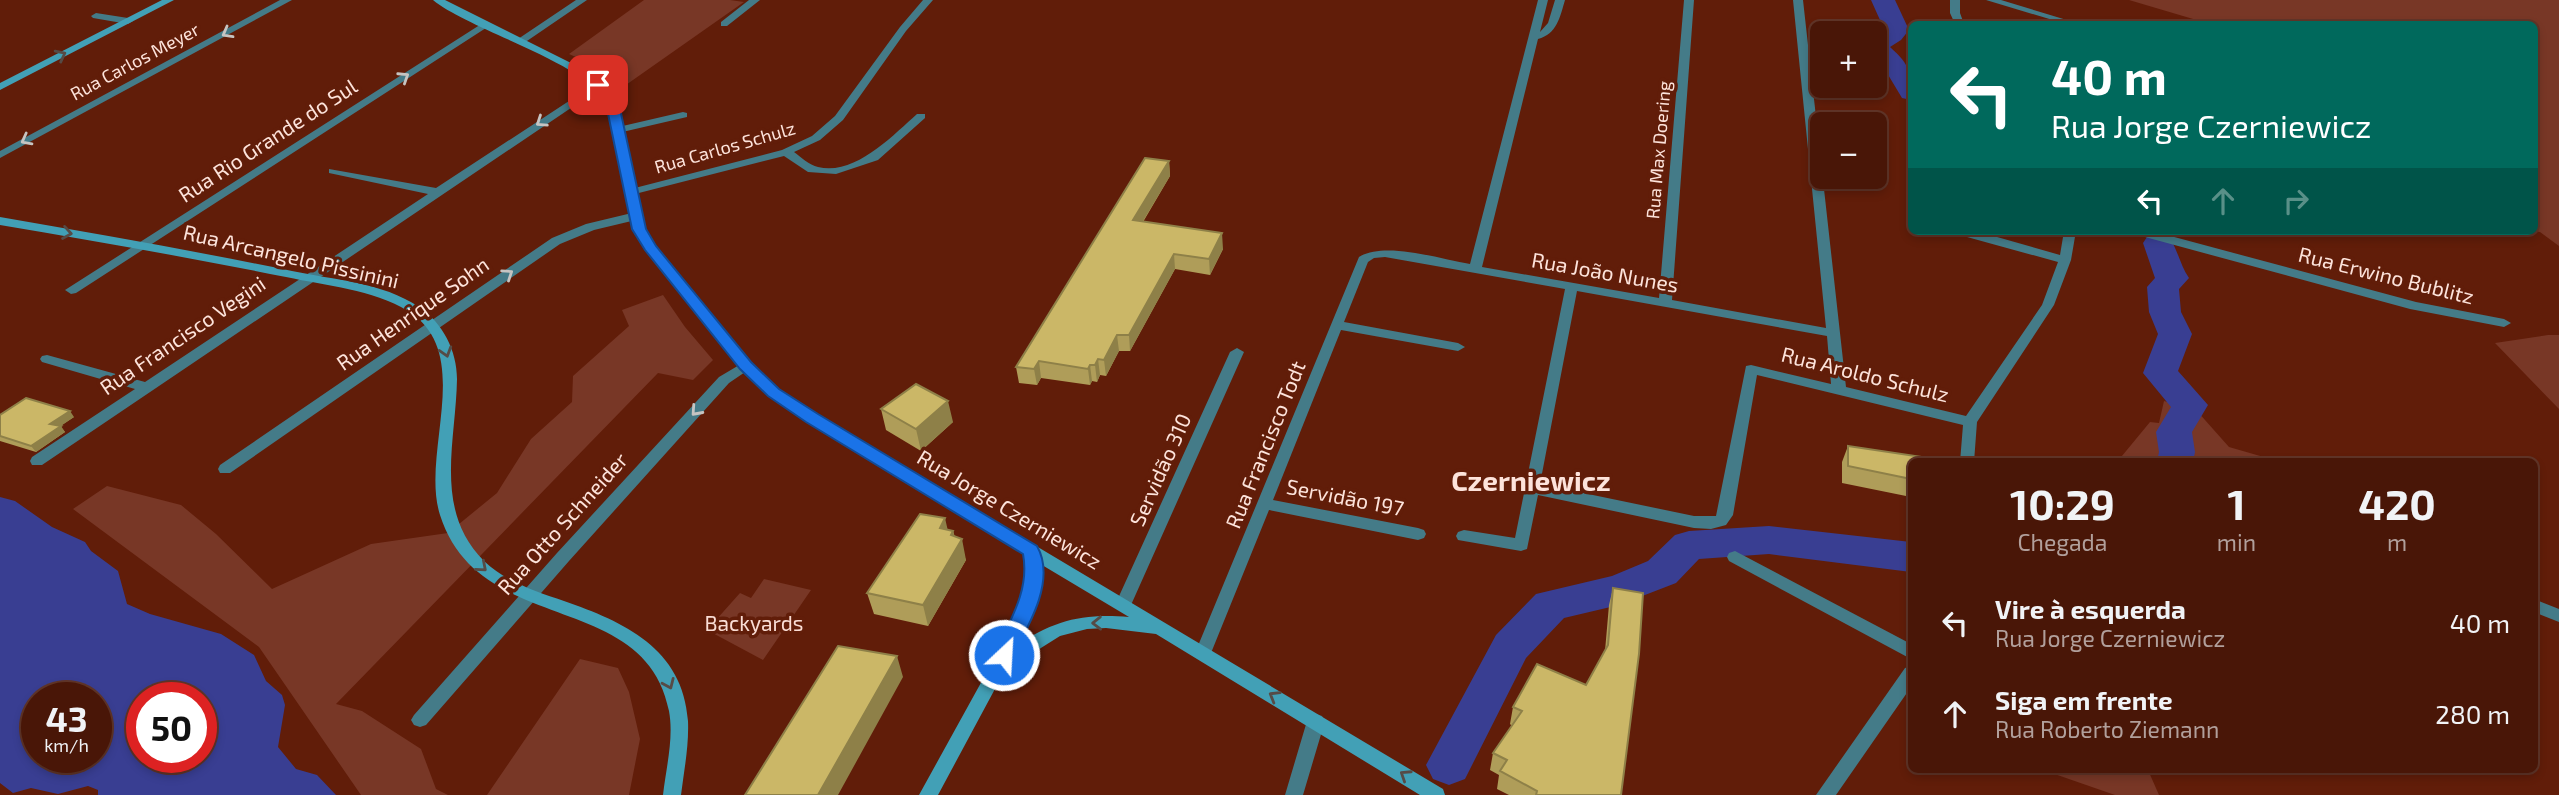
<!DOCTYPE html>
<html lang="pt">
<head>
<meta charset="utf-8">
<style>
  body { margin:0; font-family:"Exo 2",sans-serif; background:#501f11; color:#f1f3f6; height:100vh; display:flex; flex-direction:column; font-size:26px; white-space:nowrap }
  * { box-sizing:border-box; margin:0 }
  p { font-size:23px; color:#b19f9b }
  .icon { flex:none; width:38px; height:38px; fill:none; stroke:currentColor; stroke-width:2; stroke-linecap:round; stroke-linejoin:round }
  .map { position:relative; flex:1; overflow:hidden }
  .side { position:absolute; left:1908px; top:458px; width:630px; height:315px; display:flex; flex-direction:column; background:#491607; border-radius:10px; box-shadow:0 4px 10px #0003,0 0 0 2px #613528 }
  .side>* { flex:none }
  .hud { position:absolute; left:1908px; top:21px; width:630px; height:214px; border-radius:10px; box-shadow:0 4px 10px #0003,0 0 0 2px #613528; background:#00695c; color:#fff; overflow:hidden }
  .buttons { position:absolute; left:1810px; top:21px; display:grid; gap:14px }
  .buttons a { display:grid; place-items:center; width:77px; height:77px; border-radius:10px; background:#491607; box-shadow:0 4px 10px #0003,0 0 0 2px #613528; font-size:35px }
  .speed { position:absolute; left:21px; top:682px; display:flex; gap:14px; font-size:35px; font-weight:700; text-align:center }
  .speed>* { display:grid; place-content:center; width:91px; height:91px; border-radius:50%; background:#491607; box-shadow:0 4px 10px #0003,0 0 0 2px #613528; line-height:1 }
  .speed small { font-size:18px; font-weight:400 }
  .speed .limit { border:10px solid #d22; background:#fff; color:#111 }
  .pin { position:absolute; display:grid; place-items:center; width:60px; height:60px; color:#fff; margin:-30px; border-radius:14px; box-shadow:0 4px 10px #0006 }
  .me { position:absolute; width:77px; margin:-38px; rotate:25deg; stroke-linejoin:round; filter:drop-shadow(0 0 5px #0008) }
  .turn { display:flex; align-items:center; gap:24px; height:147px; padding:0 28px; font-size:32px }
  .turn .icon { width:91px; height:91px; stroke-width:2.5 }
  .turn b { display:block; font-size:49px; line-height:60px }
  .lanes { display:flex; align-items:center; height:66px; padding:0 28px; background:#0003; justify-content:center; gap:35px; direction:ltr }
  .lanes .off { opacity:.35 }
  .eta { display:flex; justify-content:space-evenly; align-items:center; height:119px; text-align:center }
  .eta b { font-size:42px; font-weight:700; line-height:49px }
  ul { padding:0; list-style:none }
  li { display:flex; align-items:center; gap:21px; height:91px; padding:0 28px }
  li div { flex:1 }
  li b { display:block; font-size:26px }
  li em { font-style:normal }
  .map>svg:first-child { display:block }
  .green { fill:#783726 }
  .water { fill:#393e92; fill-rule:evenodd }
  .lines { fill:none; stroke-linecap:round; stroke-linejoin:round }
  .river { fill:#393e92; fill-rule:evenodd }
  .minor { fill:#447b88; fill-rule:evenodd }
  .secondary { fill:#42a0b6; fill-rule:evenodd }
  .wall { fill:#af9d59 }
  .shaded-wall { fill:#8e8048 }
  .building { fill:#cbb767; stroke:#8e8048; stroke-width:2 }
  .oneway { stroke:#c6c4c2 }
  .oneway2 { stroke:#564b46 }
  .route { fill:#1a73e8; stroke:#114b97; stroke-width:2 }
  .labels { text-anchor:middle; stroke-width:7; stroke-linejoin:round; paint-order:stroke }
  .far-street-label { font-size:18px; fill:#fde3db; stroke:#611d09 }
  .street-label { font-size:21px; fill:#fde3db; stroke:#611d09 }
  .park-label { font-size:21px; fill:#faddd5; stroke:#611d09 }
  .district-label { font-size:28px; font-weight:bold; fill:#fde3db; stroke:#611d09 }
</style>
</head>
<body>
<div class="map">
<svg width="2559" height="795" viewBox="0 0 2559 795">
  <rect width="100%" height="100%" fill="#611d09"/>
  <path class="green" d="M644,0H730L744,2L623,87L600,68L569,54Z
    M2129,0H2559V246L2540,232L2534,231V24H2210Z
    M663,295L685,327L713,360L693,380L658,373L336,704L362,711L421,749L436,789L448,795H361L259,647L73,509L107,486L181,505L216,534L272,589L371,544L448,533L497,493L531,439L572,402L573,376L629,326L622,310Z
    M2548,335H2559V409L2495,343Z
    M2164,401L2197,411L2229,447L2281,462H2117L2150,422L2159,423Z
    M764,579L811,590L763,660L707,630L740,593L751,598Z
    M580,659L618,668L629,692L640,739L629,795H487Z
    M2043,770H2148L2159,795H2115Z"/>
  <path class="water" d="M0,497L15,501L52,527L85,542L91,551L118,571L127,604L150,614L221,634L254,655L266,681L282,695L285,705L278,747L296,769L317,775L336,795H98V790L88,786L58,794L31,788L13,793L0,783ZM96,698V758H37V698ZM201,698V758H142V698Z"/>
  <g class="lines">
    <path class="river" d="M1871,0H1895L1909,30L1901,40L1890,47C1911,66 1911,72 1911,100L1902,98L1884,68L1874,60V35L1884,29Z
      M2158,234L2169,237C2178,250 2180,265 2189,278L2179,289L2181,312L2192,334L2178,371L2208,405L2192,432L2195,452L2193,462H2157L2159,452L2156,432L2171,407L2143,373L2158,334L2149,312L2147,287L2155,278L2143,243L2147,237Z
      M1769,526L1911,542V572L1769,554L1699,559L1676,583L1619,605L1564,618L1526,658L1465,779L1449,785L1433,779L1426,765L1496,635L1536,594L1612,576L1648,561L1675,535L1689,531Z"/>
    <path class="minor" d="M280,0H292L0,158V151Z
      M576,0H587L524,43H518V39Z
      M749,0H760L727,26H721V22Z
      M923,0H933L906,31L843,120L820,140L794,152C801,157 809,165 818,167C855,176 892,136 917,114H925V118L878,160L836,174L808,172L784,156L631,195L625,192L627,190L782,150L812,136L835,116L900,27Z
      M1538,0H1548L1540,32L1548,23L1555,0H1565C1560,17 1557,34 1538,39L1482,267L1659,298L1684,0H1694L1672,300L1826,328L1793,0H1803L1846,387L1966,416L2042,305L2058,262L1967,237L1964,231H1976L2060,255L2064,231H2076L2071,260L2054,305L1977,422L1974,462H1960L1963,425L1757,375L1733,515L1726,525L1711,529L1694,528L1538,495L1527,549L1521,551L1458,540L1456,536L1458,532L1464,530L1515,538L1565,289L1385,257L1374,258L1368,262L1344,322L1458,343L1465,347L1458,351L1341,330L1273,500L1418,528L1424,530L1426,534L1424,538L1418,540L1269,510L1211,653L1209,658L1203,660L1197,658L1195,653L1359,257C1385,241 1440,259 1470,264ZM1577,291L1827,336L1831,384L1751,365L1746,366L1716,516H1694L1540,484Z
      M1950,0H1960V13L1964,24H1955L1950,13Z
      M1986,0H2001L2080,24H2066Z
      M96,13L128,18L133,21L128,24L93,18L91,16Z
      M486,21L491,24L489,26L76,293L71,294L65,290Z
      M598,82L602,83V87L42,465H32L30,461L32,457L135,389L42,362L40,359L42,356L47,355L145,382L428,194L329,173V169L436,188Z
      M683,112L687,113V117L618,133L613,130L614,128Z
      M636,212L642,216L640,219L594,230L560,244L230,473H220L218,469L220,465L552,238L586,224Z
      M2132,231H2152L2416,302L2504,319L2511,323L2504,327L2410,309L2134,234Z
      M1237,348L1244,352L1131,605L1129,609L1123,611L1117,609L1115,605L1230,352Z
      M746,361L751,362L753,365L751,368L729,383L569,561L426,725L420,727L414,725L411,720L414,715L557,553L719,377Z
      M1735,551L1911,644V659L1729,561L1727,557L1729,553Z
      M2534,599L2559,609V622L2534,612Z
      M1911,666V687L1836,795H1816L1905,668Z
      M1316,714L1322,716L1325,721L1303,795H1285L1307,721L1310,716Z"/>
    <path class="secondary" d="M162,0H174L0,90V83Z
      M433,0H445L573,64L611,90L617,104L645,229L651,240L751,362L779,389L817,415L1443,789L1445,795H1420L1156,634L1106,628L1087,629L1060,636L1025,658L1003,674L938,795H919L988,670L1025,591L1027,570L1024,554L807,421L769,395L741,368L642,244L633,229L607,104C590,64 469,30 433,0ZM1042,565L1129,617C1083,613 1054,620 1016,646L1041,591Z
      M0,217C98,234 195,251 292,271C334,280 382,282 419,307C443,323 457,351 457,379C456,442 433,510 484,561C505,581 536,592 564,601C624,622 683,648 688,721C689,746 684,771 681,795H663C666,768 674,738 669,711C645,588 479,638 440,515C420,452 476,354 408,311C372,289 327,286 286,277C191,258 96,241 0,225Z"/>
  </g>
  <path class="wall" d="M1169,161L1170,176L1143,222L1223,249L1210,275L1175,269L1130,351H1119L1106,376L1100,375L1097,382L1092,381L1090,385L1041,378L1037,385L1019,383L1016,367Z
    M881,409L953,422L921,451L886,430Z
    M0,415L74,417L60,426L65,432L36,452L0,441Z
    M1848,446L1911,462V497L1842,483V462Z
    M948,530L953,531L955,537L966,560L928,626L874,614L867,593Z
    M1613,588L1621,795H1509L1497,789L1499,775L1490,770L1493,753L1512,726L1510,724L1513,707L1586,685L1605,651L1609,605Z"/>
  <path class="shaded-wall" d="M1169,161L1170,176L1134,236L1133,220Z
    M1222,233L1223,249L1210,275L1209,259Z
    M1174,254L1175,269L1130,351L1129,335Z
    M1117,335L1119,351L1106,376L1104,360Z
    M1098,359L1100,375L1097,382L1095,365Z
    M1039,361L1041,378L1037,385L1034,369Z
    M1090,365L1092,381L1090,385L1088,369Z
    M948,401L953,422L921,451L916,429Z
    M70,411L74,417L55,430L50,424Z
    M61,426L65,432L36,452L31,446Z
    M945,518L950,540L940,528Z
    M953,531L957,547L962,539L966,560L928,626L923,605Z
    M897,656L903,677L838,795H818Z"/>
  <path class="building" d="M1145,158L1169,161L1133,220L1222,233L1209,259L1174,254L1129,335H1117L1104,360L1098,359L1095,365H1090L1088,369L1039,361L1034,369L1016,367Z
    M916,384L948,401L916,429L881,409Z
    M26,398L70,411L50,424L61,426L31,446L0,436V415Z
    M1848,446L1929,458V462H1911V479L1848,466Z
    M920,514L945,518L940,528L953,531L951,535L962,539L923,605L867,593Z
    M1613,588L1643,593L1639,654L1621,795H1536L1537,791L1500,771L1507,760L1493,753L1522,711L1513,707L1537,664L1586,685L1608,645Z
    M838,646L897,656L818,795H745Z"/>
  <defs><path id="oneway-chevron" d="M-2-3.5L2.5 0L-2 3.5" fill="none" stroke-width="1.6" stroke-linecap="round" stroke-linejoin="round" transform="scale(1.75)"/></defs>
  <g class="oneway">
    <use href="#oneway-chevron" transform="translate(227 33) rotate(151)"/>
    <use href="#oneway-chevron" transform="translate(404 77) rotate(-33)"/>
    <use href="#oneway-chevron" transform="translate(541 122) rotate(146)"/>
    <use href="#oneway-chevron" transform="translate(26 140) rotate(152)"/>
    <use href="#oneway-chevron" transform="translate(508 274) rotate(-34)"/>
    <use href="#oneway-chevron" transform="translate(696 411) rotate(132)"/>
  </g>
  <g class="oneway2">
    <use href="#oneway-chevron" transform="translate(61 55) rotate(-27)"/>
    <use href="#oneway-chevron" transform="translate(67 233) rotate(10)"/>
    <use href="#oneway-chevron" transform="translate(446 352) rotate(73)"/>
    <use href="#oneway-chevron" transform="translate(482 567) rotate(41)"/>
    <use href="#oneway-chevron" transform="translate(1097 623) rotate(179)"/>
    <use href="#oneway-chevron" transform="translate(669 684) rotate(66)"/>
    <use href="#oneway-chevron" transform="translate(1274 696) rotate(-149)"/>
    <use href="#oneway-chevron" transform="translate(1405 775) rotate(-147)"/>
  </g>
  <path class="route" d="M594,82C608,80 614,93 619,104L646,229L656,246L751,362L779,389L818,414L1037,546C1057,581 1027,629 1010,660L1004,663L997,660L994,655C1009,622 1030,591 1023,554L806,422L768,396L740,369L645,250L632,229L606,104L602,94L592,85Z"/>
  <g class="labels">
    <g class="far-street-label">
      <text transform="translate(135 62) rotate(-28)" y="6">Rua Carlos Meyer</text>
      <text transform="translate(725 148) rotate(-16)" y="6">Rua Carlos Schulz</text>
      <text transform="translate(1659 150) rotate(-85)" y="6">Rua Max Doering</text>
    </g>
    <g class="street-label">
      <text transform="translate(268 141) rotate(-33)" y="7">Rua Rio Grande do Sul</text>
      <text transform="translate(291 257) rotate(13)" y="7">Rua Arcangelo Pissinini</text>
      <text transform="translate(1605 273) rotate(10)" y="7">Rua João Nunes</text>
      <text transform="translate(2386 276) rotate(14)" y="7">Rua Erwino Bublitz</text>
      <text transform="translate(413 314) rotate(-35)" y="7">Rua Henrique Sohn</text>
      <text transform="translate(183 336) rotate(-34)" y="7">Rua Francisco Vegini</text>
      <text transform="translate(1865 375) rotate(14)" y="7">Rua Aroldo Schulz</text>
      <text transform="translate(1266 445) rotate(-68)" y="7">Rua Francisco Todt</text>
      <text transform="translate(1161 470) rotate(-66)" y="7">Servidão 310</text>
      <text transform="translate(1345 498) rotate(11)" y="7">Servidão 197</text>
      <text transform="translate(1009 510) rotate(31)" y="7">Rua Jorge Czerniewicz</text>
      <text transform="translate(563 524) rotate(-48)" y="7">Rua Otto Schneider</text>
    </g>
    <g class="park-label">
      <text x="754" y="631">Backyards</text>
    </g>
    <g class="district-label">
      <text x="1531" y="491">Czerniewicz</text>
    </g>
  </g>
</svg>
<div class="buttons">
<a>+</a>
<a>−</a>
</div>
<div class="speed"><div>43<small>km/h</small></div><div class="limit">50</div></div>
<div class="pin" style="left:598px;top:85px;background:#d93025"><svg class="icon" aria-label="arrive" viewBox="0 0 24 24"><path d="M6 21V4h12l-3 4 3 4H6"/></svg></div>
<svg class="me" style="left:1004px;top:655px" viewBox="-20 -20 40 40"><circle r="17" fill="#1a73e8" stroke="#fff" stroke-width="3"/><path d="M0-11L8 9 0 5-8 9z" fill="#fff"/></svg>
<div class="hud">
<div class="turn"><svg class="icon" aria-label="left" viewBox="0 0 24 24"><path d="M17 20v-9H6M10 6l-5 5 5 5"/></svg><div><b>40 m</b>Rua Jorge Czerniewicz</div></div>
<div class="lanes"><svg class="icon" aria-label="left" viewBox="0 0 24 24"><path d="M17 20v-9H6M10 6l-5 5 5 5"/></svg><svg class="icon off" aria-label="ahead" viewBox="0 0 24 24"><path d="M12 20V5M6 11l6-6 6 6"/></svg><svg class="icon off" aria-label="right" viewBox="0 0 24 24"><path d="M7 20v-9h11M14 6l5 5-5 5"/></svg></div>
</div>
<section class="side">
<div class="eta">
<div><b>10:29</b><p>Chegada</p></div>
<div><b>1</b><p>min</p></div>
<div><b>420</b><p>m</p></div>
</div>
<ul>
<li><svg class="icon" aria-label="left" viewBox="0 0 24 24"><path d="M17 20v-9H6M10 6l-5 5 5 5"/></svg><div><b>Vire à esquerda</b><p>Rua Jorge Czerniewicz</p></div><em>40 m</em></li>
<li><svg class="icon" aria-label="ahead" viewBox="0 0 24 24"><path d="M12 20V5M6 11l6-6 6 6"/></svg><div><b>Siga em frente</b><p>Rua Roberto Ziemann</p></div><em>280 m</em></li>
</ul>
</section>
</div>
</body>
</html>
